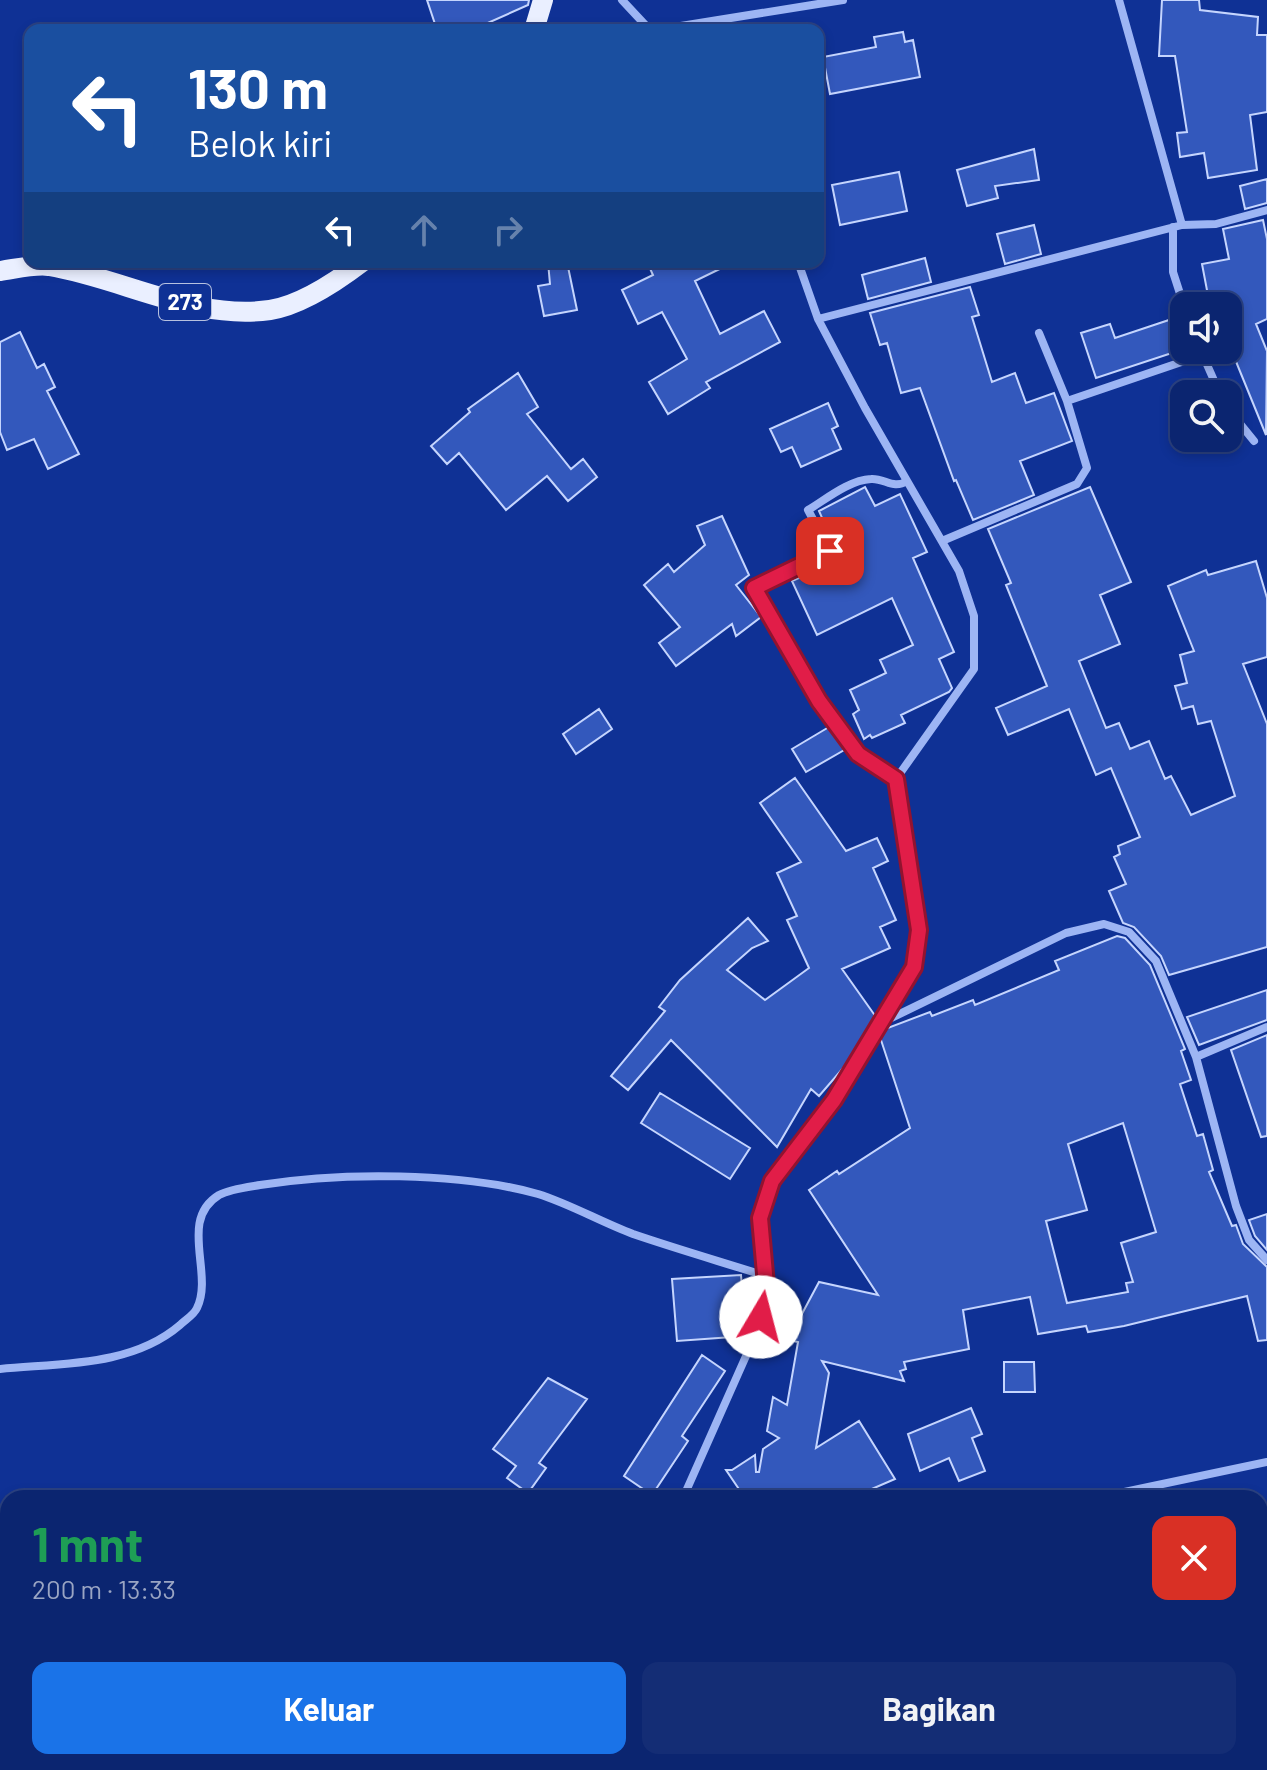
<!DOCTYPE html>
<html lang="id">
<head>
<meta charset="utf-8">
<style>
  body { margin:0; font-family:Barlow,sans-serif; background:#142d75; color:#f1f3f6; height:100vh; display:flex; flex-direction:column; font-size:30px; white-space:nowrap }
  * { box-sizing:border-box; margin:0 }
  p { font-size:26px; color:#9aa5c3 }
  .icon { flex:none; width:44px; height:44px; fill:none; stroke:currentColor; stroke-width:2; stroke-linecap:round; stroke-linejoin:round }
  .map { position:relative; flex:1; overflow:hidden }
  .drawer { position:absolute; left:0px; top:1490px; width:1268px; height:280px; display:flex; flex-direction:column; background:#0b2570; border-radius:24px 24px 0 0; box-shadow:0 4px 12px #0003,0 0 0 2px #2b4283 }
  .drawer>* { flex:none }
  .top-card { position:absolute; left:24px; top:24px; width:800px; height:244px; border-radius:16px; box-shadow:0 4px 12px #0003,0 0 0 2px #2b4283; background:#1a4fa0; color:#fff; overflow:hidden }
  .controls { position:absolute; left:1170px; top:292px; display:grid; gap:16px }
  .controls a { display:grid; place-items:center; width:72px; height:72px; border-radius:16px; background:#0b2570; box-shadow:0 4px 12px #0003,0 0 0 2px #2b4283; font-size:40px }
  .pin { position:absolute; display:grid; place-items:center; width:68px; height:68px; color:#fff; margin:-34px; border-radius:16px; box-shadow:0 4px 12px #0006 }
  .me { position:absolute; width:88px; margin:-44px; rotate:8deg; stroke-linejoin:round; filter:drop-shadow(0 0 6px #0008) }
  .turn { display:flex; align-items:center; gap:28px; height:168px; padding:0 32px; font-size:36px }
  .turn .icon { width:104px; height:104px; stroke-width:2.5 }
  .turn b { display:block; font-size:56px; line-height:68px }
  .lanes { display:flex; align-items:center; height:76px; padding:0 32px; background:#0003; justify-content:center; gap:40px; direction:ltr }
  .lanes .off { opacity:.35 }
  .round { display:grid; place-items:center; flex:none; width:84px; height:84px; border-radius:16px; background:#142d75 }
  .head { display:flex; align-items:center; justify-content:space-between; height:136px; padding:0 32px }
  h1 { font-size:48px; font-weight:700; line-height:60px; color:#1e9e55 }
  .button { display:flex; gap:16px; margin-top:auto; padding:16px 32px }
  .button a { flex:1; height:92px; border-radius:16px; background:#1a73e8; color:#fff; font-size:32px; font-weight:700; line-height:92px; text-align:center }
  .button a+a { background:#142d75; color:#f1f3f6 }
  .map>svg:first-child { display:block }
  .building { fill:#3358bc; stroke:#c5d5fe; stroke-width:2; fill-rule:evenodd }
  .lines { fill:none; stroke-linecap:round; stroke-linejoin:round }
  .street { stroke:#9db5f4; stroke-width:8 }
  .primary { stroke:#eaefff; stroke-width:20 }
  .route-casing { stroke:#92132f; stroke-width:20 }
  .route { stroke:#e11d48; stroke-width:14 }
  .labels { text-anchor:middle; stroke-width:6; stroke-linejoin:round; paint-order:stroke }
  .shield { fill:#0f3195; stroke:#b7c1df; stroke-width:2 }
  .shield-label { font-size:22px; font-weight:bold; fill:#fff }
</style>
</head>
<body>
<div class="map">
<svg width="1267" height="1770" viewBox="0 0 1267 1770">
  <rect width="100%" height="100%" fill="#0f3195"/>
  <path class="building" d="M427,0H529L528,5L472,30H437Z
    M1162,0H1199L1200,10L1258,17L1257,35H1267V112L1250,115L1257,170L1208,178L1204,153L1180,157L1177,133L1187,132L1175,56H1159Z
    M903,32L905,42L913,40L920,77L830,94L823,57L876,47L874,37Z
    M1034,149L1039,180L995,186L998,198L967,206L957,170Z
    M899,172L907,211L840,225L832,185Z
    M1267,179V203L1245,209L1240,186Z
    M1263,220L1267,239V319L1256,324L1267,351L1266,435L1228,342V306H1210L1202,264L1229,259L1223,229Z
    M1034,225L1041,254L1005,264L997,234Z
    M925,258L931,282L868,299L862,275Z
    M548,262H567L577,310L544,316L538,286L550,284Z
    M647,262H734L695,281L720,334L764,311L780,342L706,382L710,388L668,414L649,382L687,359L662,312L638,324L622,290L653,275Z
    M970,287L979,315L972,317L992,382L1015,373L1026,403L1054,393L1072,441L1020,461L1034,495L973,520L956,480L954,481L920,388L901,393L887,343L880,345L870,313Z
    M1184,315V349L1096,378L1081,333L1110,324L1115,338Z
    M20,332L37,368L44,364L55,387L47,391L79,454L48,469L34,439L7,450L0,432V342Z
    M518,373L538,407L527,414L571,469L583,459L597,477L568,501L547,476L506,510L459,453L447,464L431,446L470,412L468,409Z
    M828,403L838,426L832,429L841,449L801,467L792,447L781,452L770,429Z
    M865,487L875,506L900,494L927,552L913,558L954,652L939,659L952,688L949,692L901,715L905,723L872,738L870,735L864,739L853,714L859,710L850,690L886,673L880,660L913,645L892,598L817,635L792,581L829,565L827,560L838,554L819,511Z
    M1090,487L1131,582L1100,595L1120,644L1079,661L1106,728L1119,723L1130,749L1149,741L1165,779L1171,776L1191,815L1235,796L1211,721L1198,724L1193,706L1182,709L1175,686L1187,683L1180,655L1194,651L1168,586L1206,570L1208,575L1256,561L1267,598V657L1243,664L1267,724V947L1169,975L1161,956L1134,927L1123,923L1109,891L1126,884L1114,857L1120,854L1118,846L1140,837L1111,768L1096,775L1069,709L1008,735L996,708L1047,686L1006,585L1011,583L988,529Z
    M722,516L749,575L736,585L761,617L736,636L732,624L676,666L659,643L680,627L644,585L668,564L674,572L705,545L697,526Z
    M599,709L612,729L576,754L563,734Z
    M829,727L846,749L806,772L792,749Z
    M795,778L846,851L877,838L888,861L873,868L896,920L880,927L890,948L842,969L876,1017L851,1059L819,1096L811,1089L777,1147L671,1040L628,1090L611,1076L665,1011L659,1007L680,980L748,918L768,941L752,948L727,970L765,1000L809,968L787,920L797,916L777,873L801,862L760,803Z
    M1117,936L1125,938L1150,965L1185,1049L1181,1051L1191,1080L1180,1084L1197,1136L1203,1134L1213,1170L1209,1172L1232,1226L1236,1225L1243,1244L1267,1267V1340L1258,1341L1247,1296L1124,1326L1088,1332L1086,1326L1038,1334L1030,1297L963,1310L969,1349L904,1362L906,1369L900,1371L904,1381L822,1361L829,1373L816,1448L859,1421L895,1479L851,1498H745L726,1470H732L755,1455L756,1472H759L763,1449L779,1438L767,1431L773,1397L787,1405L798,1342L788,1340L819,1282L878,1295L809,1190L837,1171L839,1174L910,1128L880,1037L885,1029L930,1012L932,1016L973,1000L975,1005L1059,970L1055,961ZM1123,1123L1156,1232L1121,1243L1133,1282L1126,1283L1128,1292L1067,1303L1046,1221L1087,1210L1068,1144Z
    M1267,990V1020L1199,1045L1187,1017Z
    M1267,1035V1136L1261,1137L1231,1050Z
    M660,1093L750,1148L730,1179L641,1123Z
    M1267,1214V1250L1255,1236L1249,1220Z
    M741,1275L746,1336L677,1341L672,1279Z
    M702,1355L725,1371L682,1436L688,1441L652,1495L624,1476Z
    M1004,1362H1034L1035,1392H1004Z
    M548,1378L587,1399L539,1463L546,1468L528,1493L507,1478L516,1466L493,1449Z
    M971,1408L982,1434L972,1438L985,1471L959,1481L949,1458L920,1471L908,1434Z"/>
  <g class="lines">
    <path class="street" d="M622,0L650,30
      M1119,0L1182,225
      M656,30L843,0
      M1173,227V272L1184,306
      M818,319L1182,225L1216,224L1267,210
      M1201,351L1220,394
      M1067,401L1202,355
      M1228,409L1254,441
      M942,541L1077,484L1087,468L1067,401L1039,333
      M896,779L858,754L819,701L754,588L830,551L808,510C825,500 849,480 871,479C885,478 893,490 907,481
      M879,1024L1066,933L1104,924L1129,932L1156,961L1196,1057L1236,1206L1249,1240L1267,1260
      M1196,1057L1267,1027
      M0,1369C60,1363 131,1367 180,1325C185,1320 194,1315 197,1308C214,1273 178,1220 219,1195C230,1189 248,1187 260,1185C340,1172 460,1172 538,1194C570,1204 601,1222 633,1234C677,1249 722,1262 766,1276
      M683,1498L754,1338L767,1296L760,1218L772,1181L834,1100L914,967L919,930L896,779L974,669V616L959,571L865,408L818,319L798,262
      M1096,1498L1267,1462
      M1260,1605H1267
      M517,1770L523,1762"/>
    <path class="primary" d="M534,30L543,0
      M0,271C15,269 34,264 49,266C122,278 195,321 270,310C302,305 337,281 362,262"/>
  </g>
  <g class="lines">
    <defs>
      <path id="route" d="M761,1317L767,1296L760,1218L772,1181L834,1100L914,967L919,930L896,779L858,754L819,701L754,588L830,551"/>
    </defs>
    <use href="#route" class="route-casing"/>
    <use href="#route" class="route"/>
  </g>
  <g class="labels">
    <rect class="shield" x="159" y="284" width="52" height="36" rx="6"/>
    <g class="shield-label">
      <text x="185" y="310">273</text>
    </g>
  </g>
</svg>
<div class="controls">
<a><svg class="icon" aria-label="sound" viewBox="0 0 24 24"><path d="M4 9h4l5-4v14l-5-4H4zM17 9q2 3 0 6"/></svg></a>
<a><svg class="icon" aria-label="search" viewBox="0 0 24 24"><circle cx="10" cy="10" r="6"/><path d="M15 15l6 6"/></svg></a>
</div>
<div class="pin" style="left:830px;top:551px;background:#d93025"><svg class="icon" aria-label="arrive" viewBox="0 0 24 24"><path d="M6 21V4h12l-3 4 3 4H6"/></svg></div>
<svg class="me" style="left:761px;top:1317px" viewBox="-20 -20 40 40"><circle r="19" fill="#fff"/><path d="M0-13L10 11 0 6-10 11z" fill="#e11d48"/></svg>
<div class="top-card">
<div class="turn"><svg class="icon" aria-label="left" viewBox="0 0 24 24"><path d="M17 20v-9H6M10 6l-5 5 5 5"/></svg><div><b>130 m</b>Belok kiri</div></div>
<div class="lanes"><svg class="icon" aria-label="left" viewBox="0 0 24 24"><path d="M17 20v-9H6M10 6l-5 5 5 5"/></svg><svg class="icon off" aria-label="ahead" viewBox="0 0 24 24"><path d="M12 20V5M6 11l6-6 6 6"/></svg><svg class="icon off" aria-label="right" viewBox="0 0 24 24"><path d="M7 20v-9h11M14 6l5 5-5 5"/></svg></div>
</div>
<section class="drawer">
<div class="head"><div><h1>1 mnt</h1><p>200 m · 13:33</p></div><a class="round" style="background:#d93025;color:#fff"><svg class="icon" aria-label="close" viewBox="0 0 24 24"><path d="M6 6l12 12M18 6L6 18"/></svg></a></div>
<div class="button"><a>Keluar</a><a>Bagikan</a></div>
</section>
</div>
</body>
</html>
